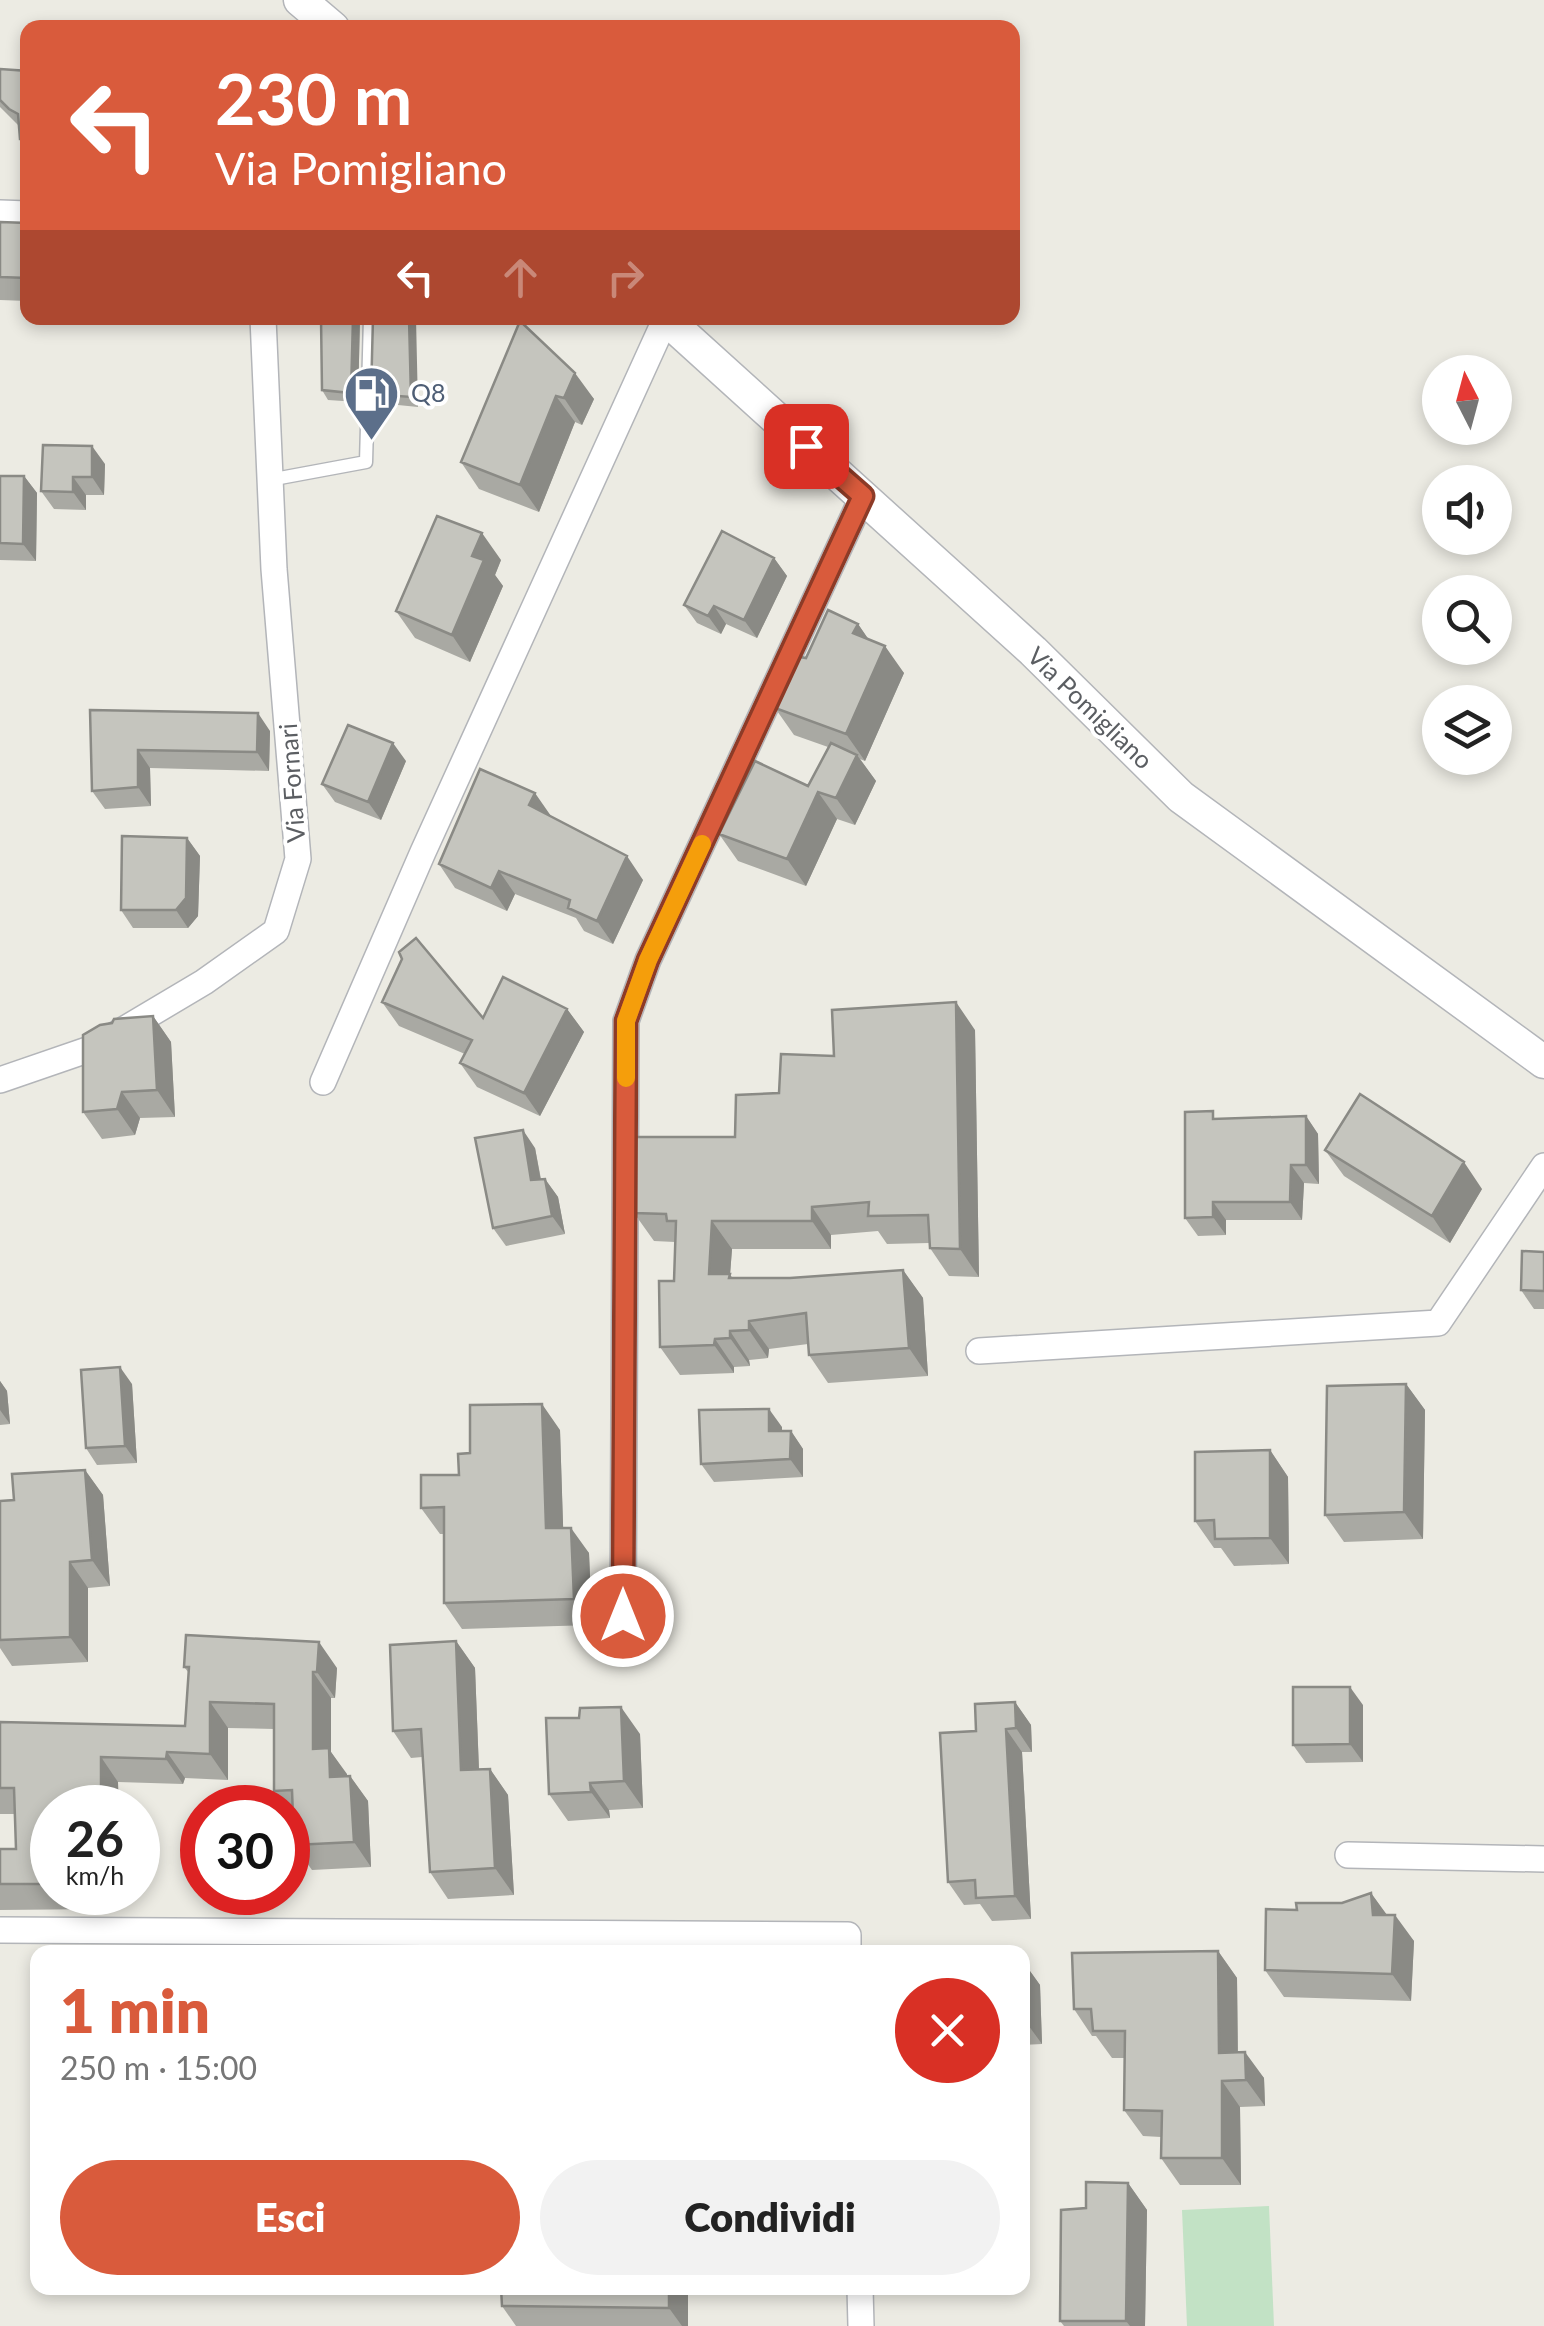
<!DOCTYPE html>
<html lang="it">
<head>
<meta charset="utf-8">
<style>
  body { margin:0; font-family:Lato,sans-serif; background:#f2f2f2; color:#222; height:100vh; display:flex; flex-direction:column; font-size:38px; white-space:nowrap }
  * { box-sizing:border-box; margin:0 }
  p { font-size:32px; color:#767676 }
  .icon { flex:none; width:55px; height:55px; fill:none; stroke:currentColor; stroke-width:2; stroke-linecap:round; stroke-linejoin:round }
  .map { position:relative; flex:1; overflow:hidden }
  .sheet { position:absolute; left:30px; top:1945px; width:1000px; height:350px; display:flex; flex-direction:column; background:#fff; border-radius:20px; box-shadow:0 5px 15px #0003 }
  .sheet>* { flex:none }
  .guide { position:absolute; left:20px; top:20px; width:1000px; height:305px; border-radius:20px; box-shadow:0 5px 15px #0003; background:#d95b3c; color:#fff; overflow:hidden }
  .needle { width:65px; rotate:354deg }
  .controls { position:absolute; left:1422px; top:355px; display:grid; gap:20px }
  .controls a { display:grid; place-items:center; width:90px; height:90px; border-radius:50%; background:#fff; box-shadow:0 5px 15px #0003; font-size:50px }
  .speed { position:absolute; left:30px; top:1785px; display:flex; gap:20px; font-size:50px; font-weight:700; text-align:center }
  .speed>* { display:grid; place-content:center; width:130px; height:130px; border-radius:50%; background:#fff; box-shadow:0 5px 15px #0003; line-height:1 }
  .speed small { font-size:25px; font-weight:400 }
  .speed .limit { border:15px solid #d22; background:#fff; color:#111 }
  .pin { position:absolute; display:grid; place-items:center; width:85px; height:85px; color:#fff; margin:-42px; border-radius:20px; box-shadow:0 5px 15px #0006 }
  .me { position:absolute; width:110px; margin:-55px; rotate:0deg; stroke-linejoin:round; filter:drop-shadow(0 0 8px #0008) }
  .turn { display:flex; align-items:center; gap:35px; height:210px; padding:0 30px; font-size:45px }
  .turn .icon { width:130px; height:130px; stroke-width:2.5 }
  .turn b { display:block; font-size:70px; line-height:85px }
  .lanes { display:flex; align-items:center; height:95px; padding:0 30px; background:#0003; justify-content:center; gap:50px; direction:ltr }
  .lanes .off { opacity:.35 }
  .round { display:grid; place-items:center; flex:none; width:105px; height:105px; border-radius:52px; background:#f2f2f2 }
  .overview { display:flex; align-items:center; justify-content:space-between; height:170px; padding:0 30px }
  h1 { font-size:60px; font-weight:800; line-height:75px; color:#d95b3c }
  .button { display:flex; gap:20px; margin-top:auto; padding:20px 30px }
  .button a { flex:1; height:115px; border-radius:60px; background:#d95b3c; color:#fff; font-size:40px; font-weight:800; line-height:115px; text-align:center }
  .button a+a { background:#f2f2f2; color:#222 }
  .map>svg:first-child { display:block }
  .green { fill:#c2e2c5 }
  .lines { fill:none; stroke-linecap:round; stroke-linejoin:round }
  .service-casing { stroke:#b3b5b9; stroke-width:15 }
  .minor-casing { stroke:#b3b5b9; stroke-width:28 }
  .tertiary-casing { stroke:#b3b5b9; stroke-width:35 }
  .service { stroke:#fff; stroke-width:12 }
  .minor { stroke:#fff; stroke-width:25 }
  .tertiary { stroke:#fff; stroke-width:32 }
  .wall { fill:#a9a9a3 }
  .shaded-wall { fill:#8a8a85 }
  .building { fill:#c5c5be; stroke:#8a8a85; stroke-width:2.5 }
  .route-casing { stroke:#8d3b27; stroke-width:25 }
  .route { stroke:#d95b3c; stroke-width:18 }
  .slow { stroke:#f59e0b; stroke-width:18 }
  .labels { text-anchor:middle; stroke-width:8; stroke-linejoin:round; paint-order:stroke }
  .service-label { font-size:25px; fill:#4e5e75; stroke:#fff; text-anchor:start }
  .street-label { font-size:25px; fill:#5b5e62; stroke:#fff }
</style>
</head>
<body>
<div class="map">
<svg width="1544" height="2326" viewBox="0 0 1544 2326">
  <rect width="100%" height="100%" fill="#ecebe3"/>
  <path class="green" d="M1269,2206L1274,2326H1187L1182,2210Z"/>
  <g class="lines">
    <defs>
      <path id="service" d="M269,480L366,462L370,318"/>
      <path id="minor" d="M0,213L28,214
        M0,1080L93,1048L204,982L276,931L298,859L274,569L263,318
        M323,1082L423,852L666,318
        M979,1351L1438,1323L1544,1166
        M623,1616L626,1021L648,960L863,496
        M1348,1855L1544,1859
        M0,1930L848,1935V1952
        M860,2288L861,2326"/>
      <path id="tertiary" d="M300,0L333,28
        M665,318L1033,651L1181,797L1544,1062"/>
    </defs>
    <use href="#service" class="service-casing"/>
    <use href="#minor" class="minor-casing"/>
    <use href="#tertiary" class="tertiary-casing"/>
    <use href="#service" class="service"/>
    <use href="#minor" class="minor"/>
    <use href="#tertiary" class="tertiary"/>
  </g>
  <path class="wall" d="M0,69L28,71V150L20,139L19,126L0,107Z
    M0,222L28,223V301L0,300Z
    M321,318H360L358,402L328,400L322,390Z
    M373,318L418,407L378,403L371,394Z
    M520,321L594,399L582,425L575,422L539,512L479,489L461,462Z
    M105,464L104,495H86V510L54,509L41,491Z
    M0,476H24L37,493L36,561L0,560Z
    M774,558L787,576L757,638L726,624L721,634L697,623L684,605Z
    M501,560L495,575L503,586L470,662L415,638L396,611Z
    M858,624L868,639L904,673L865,761L860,759L876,781L855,825L837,819L806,886L738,861L719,834L808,786L828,747L794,735L775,708L806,658Z
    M90,710L270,731L269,771L150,768L151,806L105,809L92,791Z
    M406,761L381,820L335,802L322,784Z
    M551,816L643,880L613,944L584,931L576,918L515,894L507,911L455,888L439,864Z
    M187,838L200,856L198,916L188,928H133L121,910Z
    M382,1002L483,1018L567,1009L584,1032L540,1116L477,1087L460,1063L465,1054L399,1026Z
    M153,1016L171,1042L175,1117L140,1118L135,1135L102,1139L83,1112Z
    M975,1030L979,1277L949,1276L930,1248L929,1243L887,1244L878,1231L831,1235V1249H732L730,1275L733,1278H790L903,1270L923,1298L928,1376L828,1383L809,1355L808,1344L769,1349L768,1358L749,1360L750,1366L734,1367V1373L680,1375L660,1347L674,1281L675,1242L654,1241L634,1213L735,1137L779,1093L834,1056Z
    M1306,1116L1318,1134L1319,1184L1304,1183L1302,1220H1226V1235L1198,1236L1185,1218L1218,1119Z
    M535,1148L541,1179H545L558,1197L565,1234L506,1246L493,1228Z
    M1325,1150L1482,1189L1450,1243L1344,1176Z
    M1544,1252V1309H1534L1521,1290Z
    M0,1381L7,1391L10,1424L0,1425Z
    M132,1384L137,1463L97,1465L86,1448Z
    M1406,1384L1425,1410L1423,1539L1344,1542L1325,1515Z
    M782,1427V1431H791L803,1449V1477L714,1482L701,1464Z
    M560,1430L563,1528L589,1553L592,1625L462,1629L444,1603V1534H440L421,1508L459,1475L470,1453Z
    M1270,1450L1288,1477L1289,1564L1234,1566L1221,1548H1214L1195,1521Z
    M85,1470L103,1495L110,1586L88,1588V1662L12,1666L0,1648V1501L14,1500Z
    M456,1641L475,1668L479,1769H490L508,1795L514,1895L448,1899L430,1872L422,1757L411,1758L393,1731Z
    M184,1667L337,1668L335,1698H331V1752L347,1776H350L368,1801L371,1867L312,1870L294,1845L293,1816L274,1791V1729L228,1728V1780L185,1778L183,1784L118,1782L52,1808V1892H102V1909L0,1910V1849H16L15,1814H0V1722L185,1726L189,1673Z
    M1015,1702L1031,1725L1032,1752H1022L1031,1919L992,1921L980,1904L964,1905L948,1882L976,1731Z
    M1363,1705V1762L1306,1763L1293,1745Z
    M640,1734L643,1808L609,1810L610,1818L568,1821L549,1794Z
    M1371,1893L1386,1915L1414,1941L1411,2001L1284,1997L1265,1970L1297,1910L1342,1903Z
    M1218,1951L1237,1978L1238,2052L1264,2078L1265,2106L1240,2107L1241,2185H1180L1161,2158V2137L1143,2136L1124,2110L1125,2058H1112L1096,2036H1092L1074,2009Z
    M1022,1960L1040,1985L1042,2044L1022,2045Z
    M1128,2183L1147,2210L1145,2326H1064L1060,2321Z
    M688,2288V2326H516L502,2306Z"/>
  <path class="shaded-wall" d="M353,318H360L358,402L351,393Z
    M409,318H416L418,407L411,397Z
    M575,373L594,399L582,425L564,398Z
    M556,396L575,422L539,512L520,485Z
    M92,446L105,464L104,495L92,477Z
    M24,476L37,493L36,561L23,544Z
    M73,477L86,495V510L73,492Z
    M482,533L501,560L495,575L503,586L470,662L452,635L472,556Z
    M774,558L787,576L757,638L744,620Z
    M714,606L726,624L721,634L708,616Z
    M858,624L876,650L853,633Z
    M885,646L904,673L865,761L846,734Z
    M258,713L270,731L269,771L257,752Z
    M393,743L406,761L381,820L368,802Z
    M138,750L150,768L151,806L138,787Z
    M857,755L876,781L855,825L836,798Z
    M818,792L837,819L806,886L787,859Z
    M535,793L551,816L529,805Z
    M187,838L200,856L198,916L188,928L176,910Z
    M627,856L643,880L613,944L597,921Z
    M499,871L515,894L507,911L491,888Z
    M956,1002L975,1030L979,1277L960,1249Z
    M567,1009L584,1032L540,1116L524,1093Z
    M153,1016L171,1042L175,1117L157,1090Z
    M122,1092L140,1118L135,1135L117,1109Z
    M1306,1116L1318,1134L1319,1184L1306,1165Z
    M523,1130L535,1148L544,1198L531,1180Z
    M1464,1162L1482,1189L1450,1243L1432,1216Z
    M1291,1165L1304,1183L1302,1220L1290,1202Z
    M545,1179L558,1197L565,1234L552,1216Z
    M1213,1202L1226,1220V1235L1213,1217Z
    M812,1207L831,1235V1249L812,1221Z
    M712,1221L732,1249L730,1275L749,1302L709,1274Z
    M903,1270L923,1298L928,1376L909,1348Z
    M749,1321L769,1349L768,1358L749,1330Z
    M730,1331L749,1360L750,1366L730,1338Z
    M715,1339L734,1367V1373L714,1345Z
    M120,1367L132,1384L137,1463L125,1446Z
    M0,1381L7,1391L10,1424L0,1410Z
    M1406,1384L1425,1410L1423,1539L1404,1512Z
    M542,1404L560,1430L564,1554L546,1528Z
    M769,1409L782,1427V1449L769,1431Z
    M791,1431L803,1449V1477L790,1459Z
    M1270,1450L1288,1477L1289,1564L1270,1538Z
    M85,1470L103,1495L110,1586L92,1560Z
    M571,1528L589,1553L592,1625L574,1599Z
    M70,1562L88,1588V1662L70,1637Z
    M456,1641L475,1668L480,1797L461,1770Z
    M319,1642L337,1668L335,1698L317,1672Z
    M313,1672L331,1698V1752L347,1774V1802L313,1749Z
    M1350,1687L1363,1705V1762L1350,1744Z
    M210,1702L228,1728V1780L210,1754Z
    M1015,1702L1031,1725L1032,1752L1016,1728Z
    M621,1707L640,1734L643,1808L624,1781Z
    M1006,1729L1022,1752L1031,1919L1015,1896Z
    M167,1752L185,1778L183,1784L166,1759Z
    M101,1757L118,1782L119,1808H101Z
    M490,1769L508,1795L514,1895L495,1868Z
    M350,1776L368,1801L371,1867L354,1842Z
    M590,1783L609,1810L610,1818L591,1792Z
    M90,1892H102V1909Z
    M1371,1893L1390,1919L1373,1915Z
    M1395,1915L1414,1941L1411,2001L1392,1974Z
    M1218,1951L1237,1978L1238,2079L1219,2053Z
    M1022,1960L1040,1985L1042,2044L1023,2018Z
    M1245,2052L1264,2078L1265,2106L1246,2080Z
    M1222,2081L1240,2107L1241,2185L1222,2158Z
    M1128,2183L1147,2210L1145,2326H1130L1126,2321Z
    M669,2288H688V2326H682L669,2308Z"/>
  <path class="building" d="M0,69L28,71V139H20L18,114L9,109L0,100Z
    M0,222L28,223V278L0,277Z
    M321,318H353L351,393L322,390Z
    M373,318H409L411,397L371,394Z
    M520,321L575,373L564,398L556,396L520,485L461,462Z
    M43,445L92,446V477H73V492L41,491Z
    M0,476H24L23,544L0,543Z
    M437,516L482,533L472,556L484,560L452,635L396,611Z
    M722,531L774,558L744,620L714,606L708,616L684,605Z
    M828,610L858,624L853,633L885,646L846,734L775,708L794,656L806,658Z
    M90,710L258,713L257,752L138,750V787L92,791Z
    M348,725L393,743L368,802L322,784Z
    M831,743L857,755L836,798L818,792L787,859L719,834L755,761L808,786Z
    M480,769L535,793L529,805L627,856L597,921L568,908L570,900L499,871L491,888L439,864Z
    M122,836L187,838L186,898L176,910H121Z
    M416,938L483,1018L503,977L567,1009L524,1093L460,1063L472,1040L382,1002L402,959L399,952Z
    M956,1002L960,1249L930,1248L928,1215L868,1216L869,1202L812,1207V1221H712L709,1274H730L729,1278H790L903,1270L909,1348L809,1355L806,1313L749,1321V1330L730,1331V1338L715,1339L714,1345L660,1347L659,1281H674L676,1221H667L666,1214L634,1213V1137H735L736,1095L779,1093L781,1054L834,1056L832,1010Z
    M153,1016L157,1090L122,1092L117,1109L83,1112V1035L100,1025L112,1023L114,1019Z
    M1360,1094L1464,1162L1432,1216L1325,1150Z
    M1213,1111V1119L1306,1116V1165H1291L1290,1202H1213V1217L1185,1218V1112Z
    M523,1130L531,1180L545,1179L552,1216L493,1228L475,1138Z
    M1522,1251L1544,1252V1291L1521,1290Z
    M120,1367L125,1446L86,1448L81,1370Z
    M1406,1384L1404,1512L1325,1515L1327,1386Z
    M542,1404L546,1528H571L574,1599L444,1603V1507L421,1508V1475H459L458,1454L470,1453V1405Z
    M769,1409V1431H791L790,1459L701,1464L699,1410Z
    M1270,1450V1538L1215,1539L1214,1520L1195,1521V1452Z
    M85,1470L92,1560L70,1562V1637L0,1640V1501L14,1500L12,1474Z
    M186,1635L319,1642L317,1672H313V1749L329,1748L330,1777L350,1776L354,1842L294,1845L292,1790L274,1791V1704L210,1702V1754L167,1752L166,1759L101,1757V1808H52V1884H0V1849H16L14,1788H0V1722L185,1726L189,1667H184Z
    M456,1641L461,1770L490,1769L495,1868L430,1872L421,1729L393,1731L390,1645Z
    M1293,1687H1350V1744L1293,1745Z
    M1015,1702L1016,1728L1006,1729L1015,1896L976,1898L975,1880L948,1882L940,1733L976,1731L975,1704Z
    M621,1707L624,1781L590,1783L591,1792L549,1794L546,1718H579L580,1708Z
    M1371,1893L1373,1915H1395L1392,1974L1265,1970L1266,1909L1297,1910L1296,1903H1342Z
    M1218,1951L1219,2053L1245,2052L1246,2080L1222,2081V2158H1161L1162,2111L1124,2110L1125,2031H1093L1091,2009H1074L1072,1953Z
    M1086,2182L1128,2183L1126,2321H1060L1061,2210L1086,2208Z
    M501,2288H669V2308L502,2306Z"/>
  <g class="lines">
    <defs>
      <path id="route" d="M623,1616L626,1021L648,960L863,496L806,446"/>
    </defs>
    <use href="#route" class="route-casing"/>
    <use href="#route" class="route"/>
    <path class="slow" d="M626,1078V1021L648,960L702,844"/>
  </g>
  <defs>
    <symbol id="fuel-pin" viewBox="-11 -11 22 30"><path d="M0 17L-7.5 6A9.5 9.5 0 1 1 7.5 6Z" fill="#5c6f8a" stroke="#fff"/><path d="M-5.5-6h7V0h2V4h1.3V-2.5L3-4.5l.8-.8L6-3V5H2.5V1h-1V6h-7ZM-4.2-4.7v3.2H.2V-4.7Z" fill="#fff"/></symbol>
  </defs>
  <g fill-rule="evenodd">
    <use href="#fuel-pin" x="340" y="362" width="63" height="86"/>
  </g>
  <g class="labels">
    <g class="service-label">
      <text x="411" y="402">Q8</text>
    </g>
    <g class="street-label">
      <text transform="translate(1090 708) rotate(44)" y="9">Via Pomigliano</text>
      <text transform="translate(292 783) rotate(-94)" y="9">Via Fornari</text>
    </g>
  </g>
</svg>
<div class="controls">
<a><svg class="needle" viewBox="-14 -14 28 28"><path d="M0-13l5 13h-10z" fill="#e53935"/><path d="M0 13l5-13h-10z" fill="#767676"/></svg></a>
<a><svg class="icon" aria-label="sound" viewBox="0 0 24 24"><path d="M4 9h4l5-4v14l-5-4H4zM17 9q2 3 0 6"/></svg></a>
<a><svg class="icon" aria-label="search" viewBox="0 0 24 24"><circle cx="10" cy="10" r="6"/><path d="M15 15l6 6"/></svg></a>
<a><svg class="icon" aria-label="layers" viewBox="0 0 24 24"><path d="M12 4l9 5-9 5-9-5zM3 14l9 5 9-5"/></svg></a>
</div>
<div class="speed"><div>26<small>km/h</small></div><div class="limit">30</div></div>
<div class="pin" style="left:806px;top:446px;background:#d93025"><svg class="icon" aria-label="arrive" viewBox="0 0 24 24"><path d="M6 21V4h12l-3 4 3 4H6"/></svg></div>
<svg class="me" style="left:623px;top:1616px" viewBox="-20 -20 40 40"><circle r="17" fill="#d95b3c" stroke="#fff" stroke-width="3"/><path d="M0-11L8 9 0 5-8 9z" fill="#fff"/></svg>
<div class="guide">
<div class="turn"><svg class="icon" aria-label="left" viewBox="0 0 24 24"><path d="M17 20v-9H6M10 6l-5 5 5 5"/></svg><div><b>230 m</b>Via Pomigliano</div></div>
<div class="lanes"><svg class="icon" aria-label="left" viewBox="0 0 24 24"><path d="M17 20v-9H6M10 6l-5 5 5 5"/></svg><svg class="icon off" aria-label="ahead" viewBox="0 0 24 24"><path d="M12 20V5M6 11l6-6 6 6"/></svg><svg class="icon off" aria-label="right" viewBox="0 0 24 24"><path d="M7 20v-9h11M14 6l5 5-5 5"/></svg></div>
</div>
<section class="sheet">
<div class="overview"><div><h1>1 min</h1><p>250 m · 15:00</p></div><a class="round" style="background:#d93025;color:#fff"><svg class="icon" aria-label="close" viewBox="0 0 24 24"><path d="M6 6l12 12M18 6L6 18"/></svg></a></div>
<div class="button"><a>Esci</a><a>Condividi</a></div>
</section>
</div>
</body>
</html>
